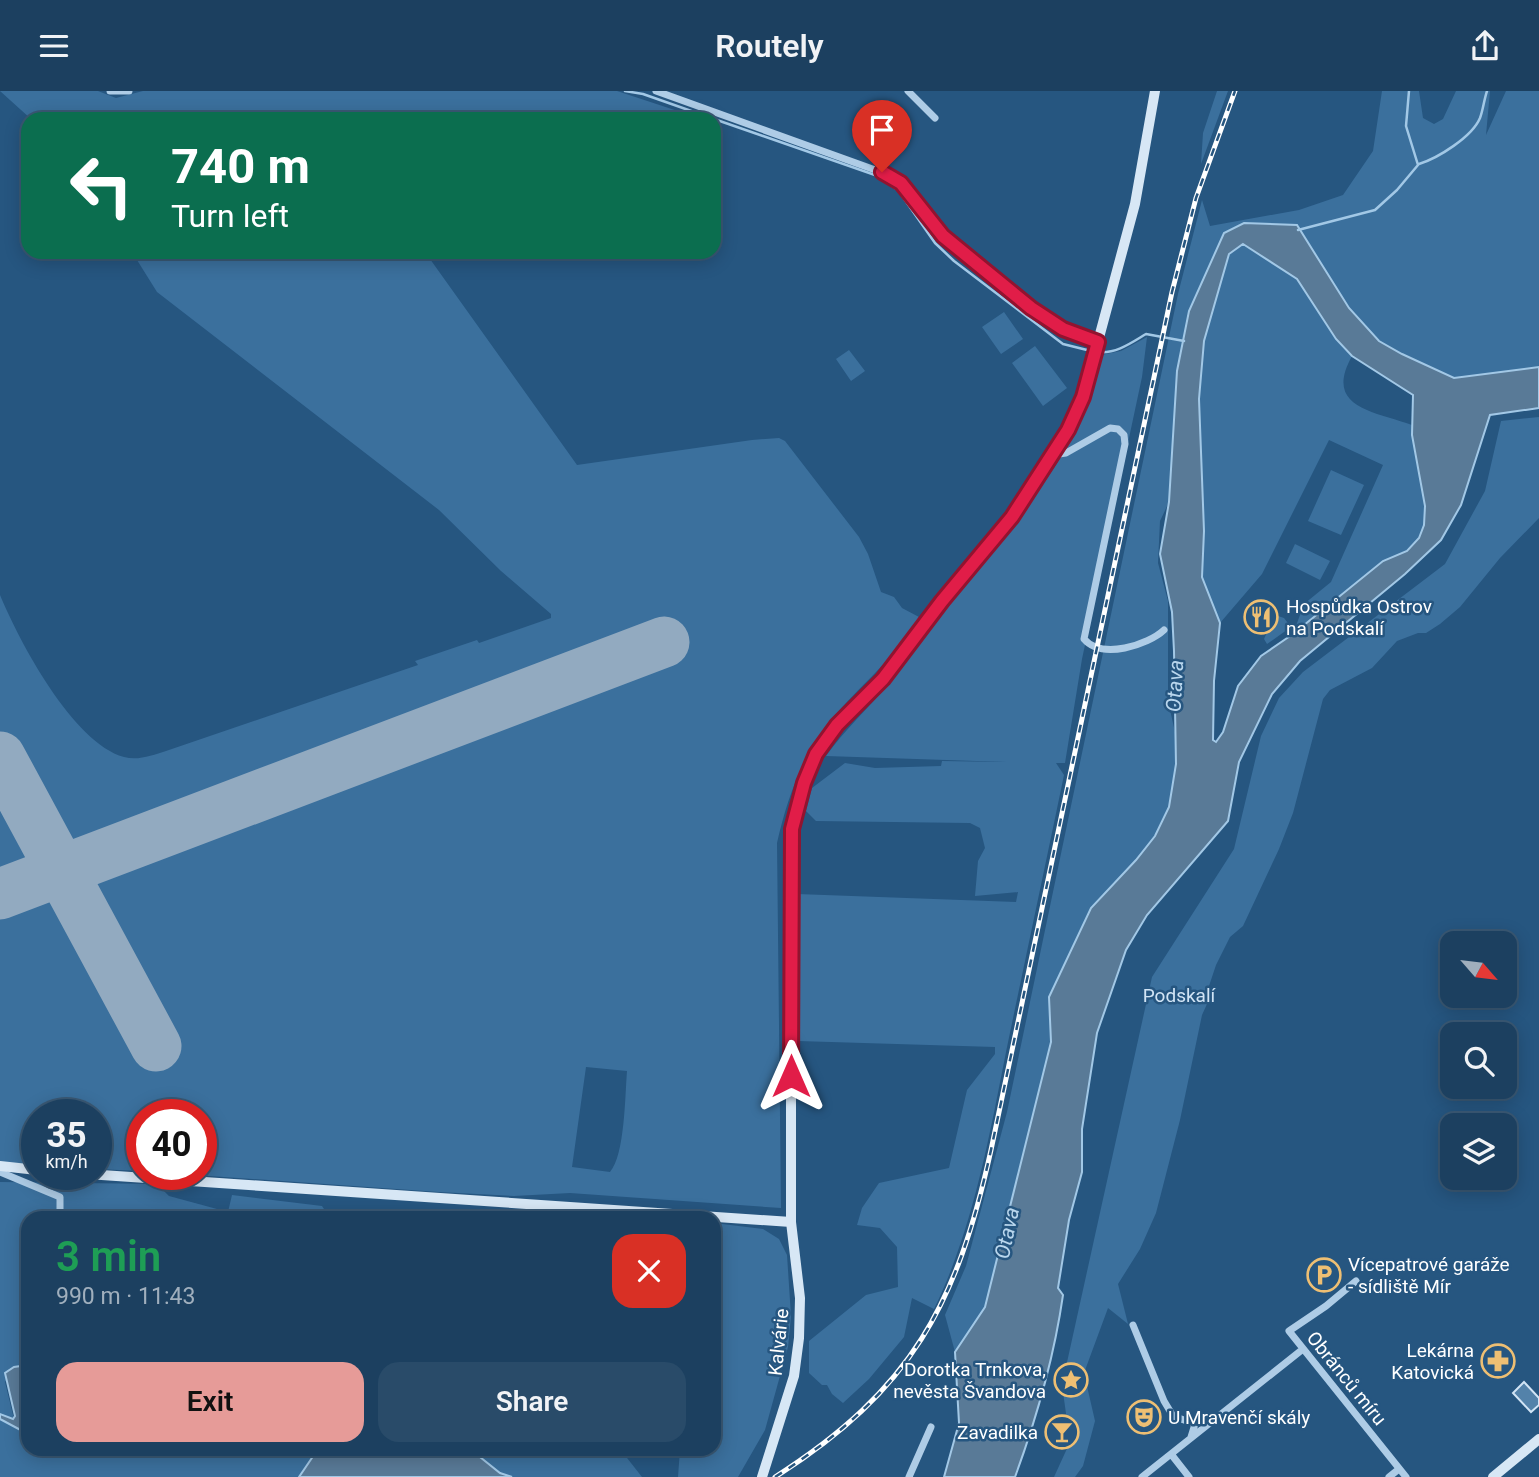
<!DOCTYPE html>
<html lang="en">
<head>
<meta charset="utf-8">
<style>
  body { margin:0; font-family:Roboto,sans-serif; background:#294b69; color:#f1f3f6; height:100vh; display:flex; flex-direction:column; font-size:26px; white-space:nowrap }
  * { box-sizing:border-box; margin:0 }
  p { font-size:23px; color:#a0afbd }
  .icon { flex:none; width:38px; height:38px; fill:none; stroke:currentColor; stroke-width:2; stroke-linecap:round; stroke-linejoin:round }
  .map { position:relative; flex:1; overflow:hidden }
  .drawer { position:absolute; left:21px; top:1120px; width:700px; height:245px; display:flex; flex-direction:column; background:#1c4060; border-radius:21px; box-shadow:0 4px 18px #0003,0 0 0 2px #3a5975 }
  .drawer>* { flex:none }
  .guide { position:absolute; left:21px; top:21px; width:700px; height:147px; border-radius:21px; box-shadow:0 4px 18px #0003,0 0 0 2px #3a5975; background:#0b6e4f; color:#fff; overflow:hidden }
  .needle { width:46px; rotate:118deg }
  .fabs { position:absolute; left:1440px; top:840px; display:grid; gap:14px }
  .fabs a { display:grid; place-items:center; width:77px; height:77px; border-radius:14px; background:#1c4060; box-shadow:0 4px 18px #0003,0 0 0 2px #3a5975; font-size:35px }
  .speed { position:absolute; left:21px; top:1008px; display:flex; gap:14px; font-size:35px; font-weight:700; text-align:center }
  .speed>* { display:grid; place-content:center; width:91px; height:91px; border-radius:50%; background:#1c4060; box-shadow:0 4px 18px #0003,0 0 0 2px #3a5975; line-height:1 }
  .speed small { font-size:18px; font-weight:400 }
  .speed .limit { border:10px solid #d22; background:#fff; color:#111 }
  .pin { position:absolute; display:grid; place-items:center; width:60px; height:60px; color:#fff; margin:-72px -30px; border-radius:50% 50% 50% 0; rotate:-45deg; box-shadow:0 0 7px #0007 }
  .pin .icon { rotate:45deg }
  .me { position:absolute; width:77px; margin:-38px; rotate:0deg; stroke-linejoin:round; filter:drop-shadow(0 0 5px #0008) }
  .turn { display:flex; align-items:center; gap:24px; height:147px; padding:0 35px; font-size:32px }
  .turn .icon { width:91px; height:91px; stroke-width:2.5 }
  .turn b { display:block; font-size:49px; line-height:60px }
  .round { display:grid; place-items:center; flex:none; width:74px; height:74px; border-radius:21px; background:#294b69 }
  .summary { display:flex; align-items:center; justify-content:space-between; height:119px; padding:0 35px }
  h1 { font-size:42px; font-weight:600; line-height:52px; color:#1e9e55 }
  .cta { display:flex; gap:14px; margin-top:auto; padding:14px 35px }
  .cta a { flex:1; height:80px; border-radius:21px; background:#e69b98; color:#111; font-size:28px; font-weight:600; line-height:80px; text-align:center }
  .cta a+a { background:#294b69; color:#f1f3f6 }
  header { display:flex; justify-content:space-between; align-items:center; height:91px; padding:0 35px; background:#1c4060; font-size:32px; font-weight:600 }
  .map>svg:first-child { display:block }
  .green { fill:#3b709d; fill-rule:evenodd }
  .water { fill:#597a97; stroke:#a2c8e6; stroke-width:2; fill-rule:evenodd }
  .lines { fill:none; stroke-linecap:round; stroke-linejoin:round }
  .stream { stroke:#a2c8e6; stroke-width:2.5 }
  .runway { stroke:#92aac0; stroke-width:51 }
  .building { fill:#5382aa; stroke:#d1e4f5; stroke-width:2 }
  .street { stroke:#aecce6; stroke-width:7 }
  .secondary { stroke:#d7e7f5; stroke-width:10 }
  .rail-casing { stroke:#fff; stroke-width:5 }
  .rail { stroke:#265680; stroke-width:2.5; stroke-dasharray:8; stroke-linecap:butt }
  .route-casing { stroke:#92132f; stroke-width:18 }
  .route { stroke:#e11d48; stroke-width:12 }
  .labels { text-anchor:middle; stroke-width:5; stroke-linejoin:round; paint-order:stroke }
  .poi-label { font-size:19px; fill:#fff; stroke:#265680; text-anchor:start }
  .park-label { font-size:19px; fill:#d1e4f5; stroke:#265680 }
  .street-label { font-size:19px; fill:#fff; stroke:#265680 }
  .water-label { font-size:21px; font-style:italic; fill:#b9d6ed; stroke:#265680 }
</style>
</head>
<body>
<header><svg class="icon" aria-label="menu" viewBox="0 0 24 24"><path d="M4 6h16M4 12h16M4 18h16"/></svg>Routely<svg class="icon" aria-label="share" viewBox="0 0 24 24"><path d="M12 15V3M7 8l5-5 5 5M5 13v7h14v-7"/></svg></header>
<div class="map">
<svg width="1539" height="1386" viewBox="0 0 1539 1386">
  <rect width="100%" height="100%" fill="#265680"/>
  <path class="green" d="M98,0L116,7L143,0H617L702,28H31L0,0Z
    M1217,0H1228L1201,73L1203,42Z
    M1382,0H1419L1423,27L1434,33L1443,28L1456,0H1490L1486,44L1506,0H1539V276L1454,287L1402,263L1379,250L1349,217L1302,142L1244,132L1189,220L1177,280L1169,411L1160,430L1158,472L1168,510V610L1175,641L1176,673L1169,716L1155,745L1136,769L1091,817L1049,906L1051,951L985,1216L955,1261L945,1224L966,1175L1007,1021L1178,203L1202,109L1210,135L1299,119L1343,104L1373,60Z
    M1243,153L1297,188L1336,248L1352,265C1323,317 1374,320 1412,334L1425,415L1424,434L1419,447L1407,460L1383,470L1293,543L1304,513L1331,491L1383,374L1329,349L1262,483L1220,532L1202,486L1204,440L1199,308L1204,250L1229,163Z
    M132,161H425L577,374L752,349L779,347L785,350L859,446L868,463L881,501L894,506L902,517L919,526C897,566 859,595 831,629C802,665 787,708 777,752L781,1117L570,1102L514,1105L439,1101L181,1083H201V1024H142V1080L96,1078V1024H37V1074L0,1071V504C19,550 73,652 124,666C138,670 153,664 166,660L418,574L415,570L477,549L479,552L551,527V523L501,480L439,419L157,201ZM586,976L627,980C625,1004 625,1064 610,1081L572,1076Z
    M1004,221L1023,248L1001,263L982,236Z
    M1147,246L1142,286L1082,568L1065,672H1056L1064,684C1045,776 1025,869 1006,961C989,1047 973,1138 934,1218L912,1207L904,1246L869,1288L843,1312L832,1303L827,1294H822L809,1282V1250L866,1204L898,1196L897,1156L880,1137L857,1134L862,1117L879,1092L949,1077L967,999L995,963V956L798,950L797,803L1016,811L1018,801L975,805L978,770L985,757L980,737L970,732L816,730L806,720L812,697L845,672L875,677L941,675L942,670L1006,671L826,665C845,638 869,617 889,592C911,565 930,534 953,507C1006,440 1091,351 1101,264L1121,260Z
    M1035,255L1067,297L1043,315L1012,272Z
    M849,259L865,280L851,290L836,268Z
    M1539,326V427L1500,467L1460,516L1440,533L1426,542H1418L1397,550L1372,577L1330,599L1323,608L1293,722L1279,758L1243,835L1230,846L1216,874L1208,898L1207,913L1202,924L1180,1029L1156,1122L1140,1158L1118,1193L1128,1233L1108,1217L1084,1282L1095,1330L1083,1375L1075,1386H1054L1070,1351L1062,1294L1152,886L1234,758L1261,645L1279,607L1303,581L1445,473L1485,400L1501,330Z
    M1331,379L1364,394L1341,444L1308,430Z
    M1295,453L1330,470L1320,489L1286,472Z
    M1275,524L1284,527L1291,536L1267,553L1264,548Z
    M0,1091L157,1093L169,1105L228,1121L232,1104L322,1115L330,1127H28V1274L14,1276L5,1291L14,1328L0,1323Z
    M714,1132L763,1138L779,1148L787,1164L791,1225L788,1256L765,1339L738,1386H678L680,1358H714Z
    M0,1328L28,1343V1358H121L131,1362L137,1358H318L299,1386H0Z
    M470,1358H620L642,1386H512L500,1382Z"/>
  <path class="water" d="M1244,132L1297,134L1349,217L1379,250L1402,263L1454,287L1539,276V317L1490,324L1461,414L1441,449L1405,483L1300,570L1272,603L1239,671L1228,730L1147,824L1126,859L1097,942L1082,1038V1081L1069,1129L1058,1197L1063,1204C1054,1267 1037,1326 1015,1386H944L959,1332L955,1261L985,1216L1051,951L1049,906L1091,817L1136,769L1155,745L1169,716L1176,673L1174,560L1172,521L1160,463L1169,411L1177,280L1189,220L1224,142ZM1243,153L1297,188L1336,248L1352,265L1413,304L1412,344L1425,415L1424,434L1419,447L1407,460L1383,470L1293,543L1261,565L1238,595L1223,641L1216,651L1213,649L1214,590L1220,532L1202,486L1204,440L1199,308L1204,250L1229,163Z
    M28,1274V1343L0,1328V1323L13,1328L15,1325L5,1282L14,1276Z
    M318,1358H470L500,1382L512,1386H299Z"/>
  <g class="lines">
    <path class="stream" d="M625,0L643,3L714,28
      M714,28L875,84L898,99L935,152L954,170L1063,253L1091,260
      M1419,73C1438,67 1472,46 1480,27C1483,19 1484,9 1487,0
      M1298,139L1375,119L1397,99L1418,74L1406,35L1409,0
      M1098,261C1116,263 1131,252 1146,243L1184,250"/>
    <path class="runway" d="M0,666L156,955
      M0,803L664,551"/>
  </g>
  <path class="building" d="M1263,516L1271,522L1259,539L1249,534L1256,521L1260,523Z
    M1524,1291L1539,1307V1314L1531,1321L1513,1302Z"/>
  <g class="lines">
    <path class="street" d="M110,0H129
      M656,0L892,85L909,100L943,145L1031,217L1063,238L1098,251
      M908,0L935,27
      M1052,364L1066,362L1110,337L1118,338L1124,344L1125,353L1084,548C1102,569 1148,554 1164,539
      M0,1081L60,1106V1127
      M1356,1190L1326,1215L1289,1240L1406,1386
      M1133,1234L1164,1310L1173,1325L1195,1333L1191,1346
      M1171,1363L1189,1386
      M909,1386L931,1336
      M1142,1386L1303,1258
      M1389,1386L1399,1378"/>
    <path class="secondary" d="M0,1075L37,1079
      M87,1083L791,1131
      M762,1386L794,1285L799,1247L800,1207L791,1131V738L804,692L816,662L837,634L883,588L942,510L1012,426L1068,339L1083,306L1135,113L1155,0
      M1493,1386L1539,1348"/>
    <defs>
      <path id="rail" d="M775,1386C912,1299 957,1213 991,1059L1172,201L1196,107L1235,0"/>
    </defs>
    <use href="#rail" class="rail-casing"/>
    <use href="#rail" class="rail"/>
  </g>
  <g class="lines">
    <defs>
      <path id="route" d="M791,985L792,738L804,692L816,663L837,634L883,588L942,510L1012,426L1068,339L1083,306L1098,251L1063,238L1031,217L943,145L901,92L882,81"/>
    </defs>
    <use href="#route" class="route-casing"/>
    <use href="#route" class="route"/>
  </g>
  <defs>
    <symbol id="restaurant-ring" viewBox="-11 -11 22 22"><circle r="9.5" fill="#265680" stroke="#eebf73" stroke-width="1.5"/><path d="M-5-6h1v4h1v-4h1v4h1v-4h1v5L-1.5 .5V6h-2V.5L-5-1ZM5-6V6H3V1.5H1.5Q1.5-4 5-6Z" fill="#eebf73"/></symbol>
    <symbol id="parking-ring" viewBox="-11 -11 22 22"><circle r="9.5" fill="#265680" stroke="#eebf73" stroke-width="1.5"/><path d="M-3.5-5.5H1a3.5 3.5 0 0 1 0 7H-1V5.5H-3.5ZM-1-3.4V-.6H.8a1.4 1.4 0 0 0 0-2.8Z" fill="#eebf73"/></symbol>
    <symbol id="pharmacy-ring" viewBox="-11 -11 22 22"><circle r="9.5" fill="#265680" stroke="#eebf73" stroke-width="1.5"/><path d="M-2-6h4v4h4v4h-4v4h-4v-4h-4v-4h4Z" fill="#eebf73"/></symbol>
    <symbol id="sight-ring" viewBox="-11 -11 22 22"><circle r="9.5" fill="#265680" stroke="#eebf73" stroke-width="1.5"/><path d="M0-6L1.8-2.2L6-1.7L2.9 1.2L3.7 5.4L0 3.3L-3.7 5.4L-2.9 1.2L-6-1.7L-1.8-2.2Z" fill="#eebf73"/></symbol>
    <symbol id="theatre-ring" viewBox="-11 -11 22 22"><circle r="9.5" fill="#265680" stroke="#eebf73" stroke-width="1.5"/><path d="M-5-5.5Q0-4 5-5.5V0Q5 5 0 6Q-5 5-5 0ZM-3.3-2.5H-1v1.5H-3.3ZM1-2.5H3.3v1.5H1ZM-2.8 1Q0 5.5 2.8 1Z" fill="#eebf73"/></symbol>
    <symbol id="bar-ring" viewBox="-11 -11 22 22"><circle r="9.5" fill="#265680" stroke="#eebf73" stroke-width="1.5"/><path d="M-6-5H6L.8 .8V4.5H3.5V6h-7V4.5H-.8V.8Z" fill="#eebf73"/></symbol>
  </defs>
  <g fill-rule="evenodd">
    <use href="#restaurant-ring" x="1242" y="507" width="38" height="38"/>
    <use href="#parking-ring" x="1305" y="1165" width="38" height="38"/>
    <use href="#pharmacy-ring" x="1479" y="1251" width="38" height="38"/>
    <use href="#sight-ring" x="1052" y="1270" width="38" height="38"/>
    <use href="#theatre-ring" x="1125" y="1307" width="38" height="38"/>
    <use href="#bar-ring" x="1043" y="1322" width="38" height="38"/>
  </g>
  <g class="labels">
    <g class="poi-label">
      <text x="1286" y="522">Hospůdka Ostrov<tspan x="1286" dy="22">na Podskalí</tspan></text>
      <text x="1348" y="1180">Vícepatrové garáže<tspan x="1348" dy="22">- sídliště Mír</tspan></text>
      <text x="1474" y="1266" text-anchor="end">Lekárna<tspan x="1474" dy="22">Katovická</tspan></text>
      <text x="1046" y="1285" text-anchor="end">Dorotka Trnkova,<tspan x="1046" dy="22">nevěsta Švandova</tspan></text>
      <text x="1168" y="1333">U Mravenčí skály</text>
      <text x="1038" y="1348" text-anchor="end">Zavadilka</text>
    </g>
    <g class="park-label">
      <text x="1179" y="911">Podskalí</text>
    </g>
    <g class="street-label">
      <text transform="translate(778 1251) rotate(-84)" y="7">Kalvárie</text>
      <text transform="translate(1347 1287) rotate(51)" y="7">Obránců míru</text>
    </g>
    <g class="water-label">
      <text transform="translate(1175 595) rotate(-87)" y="7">Otava</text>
      <text transform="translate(1007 1142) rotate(-78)" y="7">Otava</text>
    </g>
  </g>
</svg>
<div class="fabs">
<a><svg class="needle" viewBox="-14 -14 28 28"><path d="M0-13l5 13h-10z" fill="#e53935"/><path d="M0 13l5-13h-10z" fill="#a0afbd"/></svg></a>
<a><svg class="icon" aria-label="search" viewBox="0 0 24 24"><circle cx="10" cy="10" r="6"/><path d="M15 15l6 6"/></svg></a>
<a><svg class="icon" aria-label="layers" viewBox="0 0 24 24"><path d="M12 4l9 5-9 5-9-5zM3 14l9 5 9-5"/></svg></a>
</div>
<div class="speed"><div>35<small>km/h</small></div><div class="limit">40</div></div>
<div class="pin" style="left:882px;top:81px;background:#d93025"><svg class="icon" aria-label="arrive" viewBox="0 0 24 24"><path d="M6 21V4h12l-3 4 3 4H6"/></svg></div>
<svg class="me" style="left:791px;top:985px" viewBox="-20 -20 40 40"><path d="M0-17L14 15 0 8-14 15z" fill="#e11d48" stroke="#fff" stroke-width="4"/></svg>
<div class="guide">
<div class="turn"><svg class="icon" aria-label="left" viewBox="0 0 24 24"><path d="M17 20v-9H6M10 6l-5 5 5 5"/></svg><div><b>740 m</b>Turn left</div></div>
</div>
<section class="drawer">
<div class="summary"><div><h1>3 min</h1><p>990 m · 11:43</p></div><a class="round" style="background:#d93025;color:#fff"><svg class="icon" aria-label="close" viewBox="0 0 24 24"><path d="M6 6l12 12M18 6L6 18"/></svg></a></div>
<div class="cta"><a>Exit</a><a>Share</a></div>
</section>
</div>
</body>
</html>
